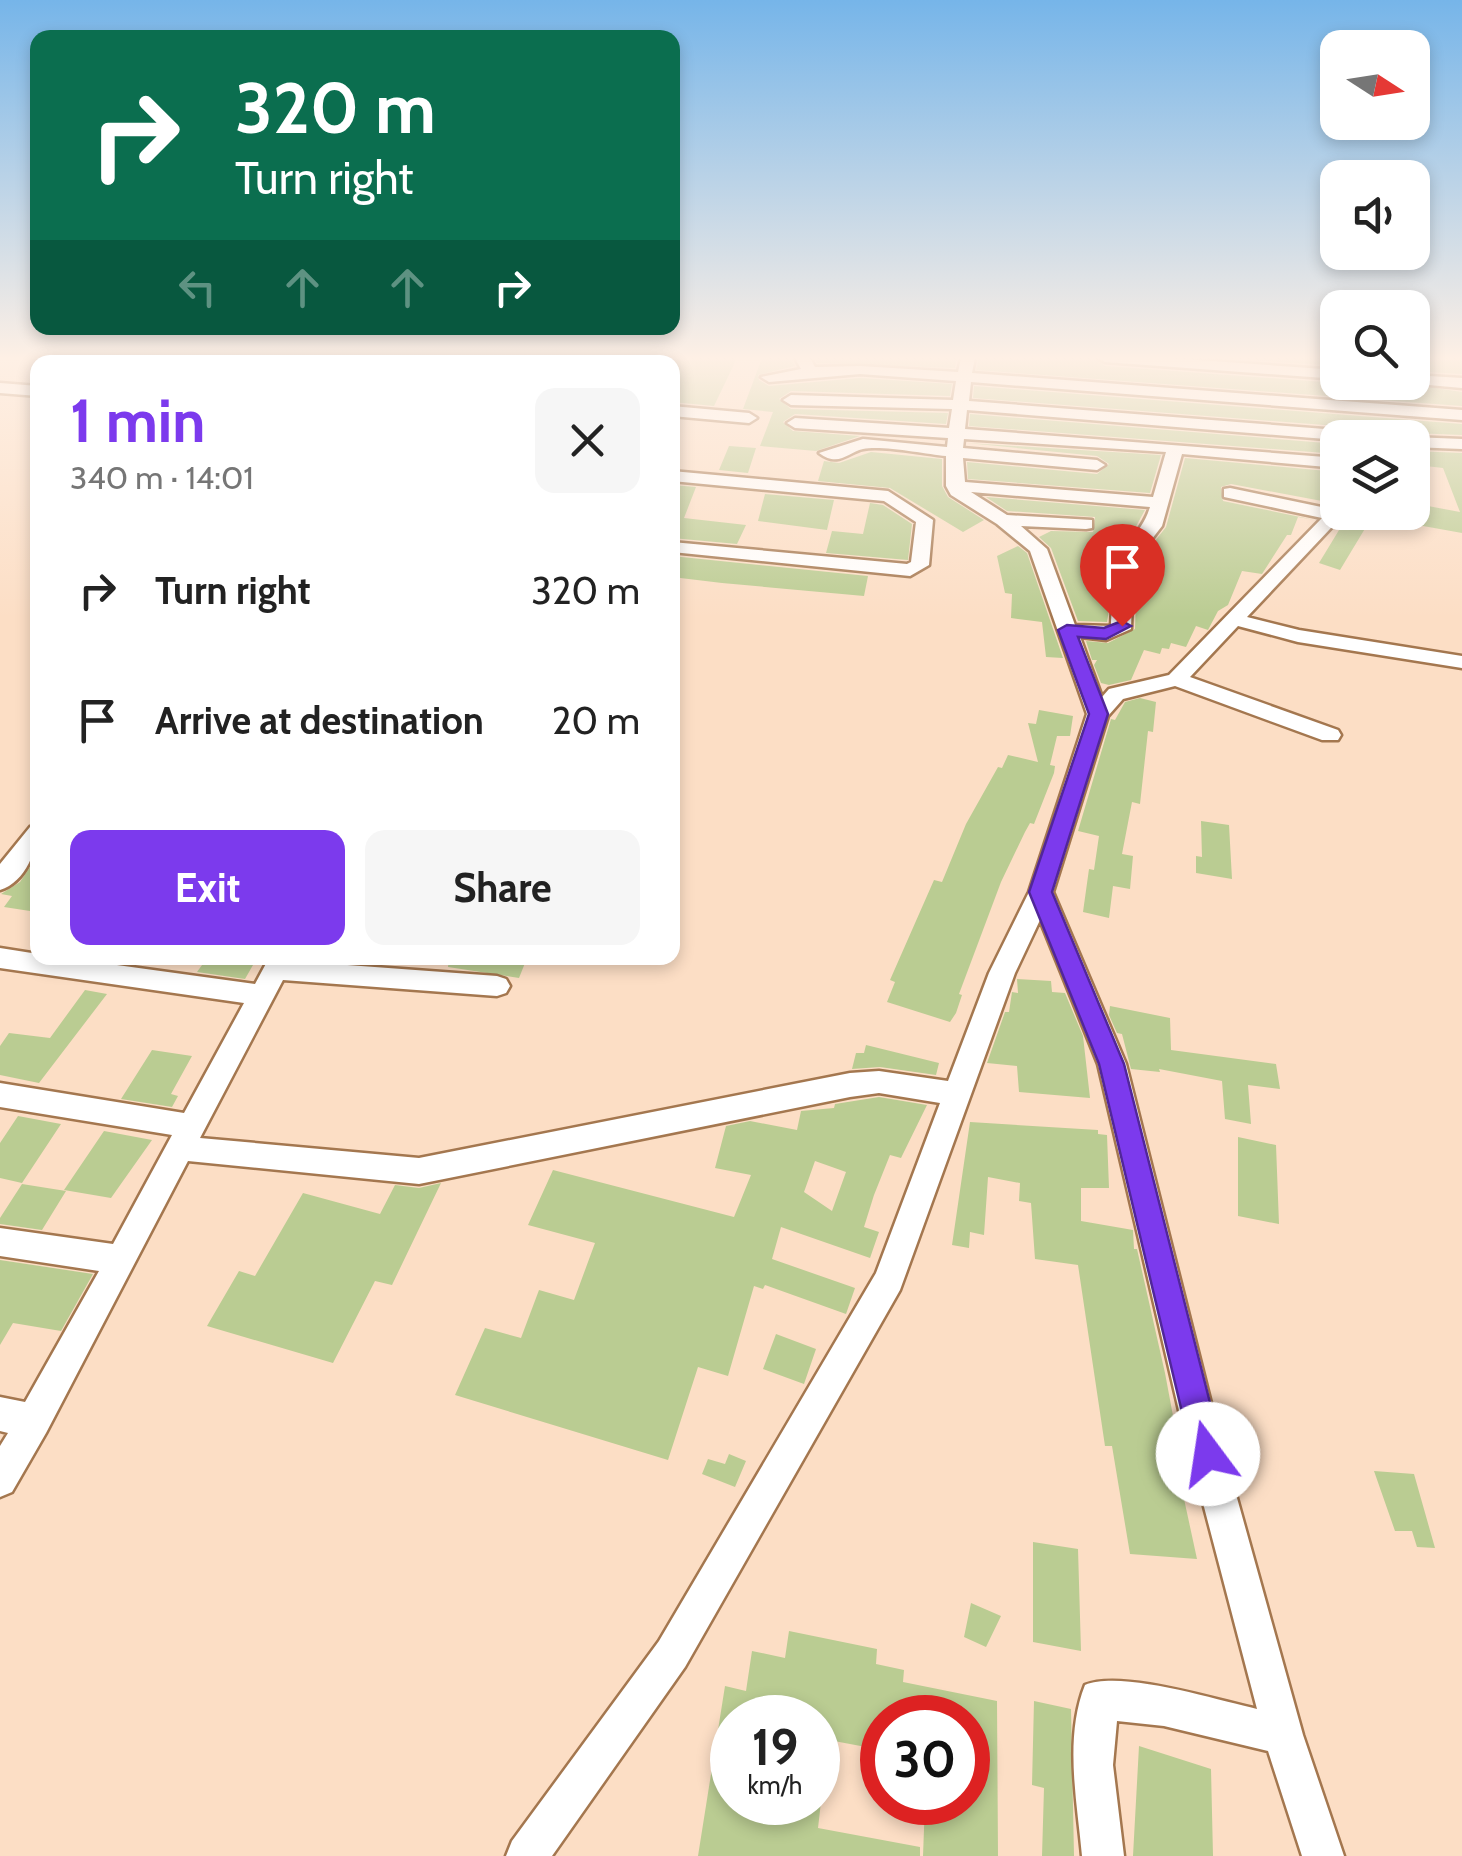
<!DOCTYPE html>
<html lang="en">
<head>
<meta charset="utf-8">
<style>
  body { margin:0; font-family:Cabin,sans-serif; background:#f6f6f6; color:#222; height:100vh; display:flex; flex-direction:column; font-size:38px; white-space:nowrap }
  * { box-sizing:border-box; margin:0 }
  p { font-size:32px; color:#767676 }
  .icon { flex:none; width:55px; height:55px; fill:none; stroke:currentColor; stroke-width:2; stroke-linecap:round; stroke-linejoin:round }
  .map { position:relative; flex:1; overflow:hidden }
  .panel { position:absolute; left:30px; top:355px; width:650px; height:610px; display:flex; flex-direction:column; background:#fff; border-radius:20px; box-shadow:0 5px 15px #0003 }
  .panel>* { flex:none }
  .guide { position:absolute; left:30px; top:30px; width:650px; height:305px; border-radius:20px; box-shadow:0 5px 15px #0003; background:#0b6e4f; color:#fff; overflow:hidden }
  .needle { width:65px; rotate:102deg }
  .fabs { position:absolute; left:1320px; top:30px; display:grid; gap:20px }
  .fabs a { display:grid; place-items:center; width:110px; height:110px; border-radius:20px; background:#fff; box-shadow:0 5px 15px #0003; font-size:50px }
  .speed { position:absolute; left:710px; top:1695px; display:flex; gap:20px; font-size:50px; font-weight:700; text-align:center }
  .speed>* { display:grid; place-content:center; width:130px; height:130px; border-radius:50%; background:#fff; box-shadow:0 5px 15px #0003; line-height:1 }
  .speed small { font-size:25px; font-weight:400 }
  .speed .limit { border:15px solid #d22; background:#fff; color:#111 }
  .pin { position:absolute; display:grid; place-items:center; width:85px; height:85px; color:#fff; margin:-102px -42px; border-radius:50% 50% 50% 0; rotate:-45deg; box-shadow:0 0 10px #0007 }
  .pin .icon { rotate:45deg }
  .me { position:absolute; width:110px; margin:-55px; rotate:346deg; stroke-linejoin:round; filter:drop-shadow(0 0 8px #0008) }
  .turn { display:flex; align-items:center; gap:35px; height:210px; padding:0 40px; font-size:45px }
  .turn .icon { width:130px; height:130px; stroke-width:2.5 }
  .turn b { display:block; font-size:70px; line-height:85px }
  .lanes { display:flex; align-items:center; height:95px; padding:0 40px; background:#0003; justify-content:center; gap:50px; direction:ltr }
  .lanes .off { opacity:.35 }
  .round { display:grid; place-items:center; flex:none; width:105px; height:105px; border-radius:20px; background:#f6f6f6 }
  .summary { display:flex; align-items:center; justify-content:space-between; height:170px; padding:0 40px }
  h1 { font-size:60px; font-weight:700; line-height:75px; color:#7c3aed }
  .button { display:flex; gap:20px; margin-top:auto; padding:20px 40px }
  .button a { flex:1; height:115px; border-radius:20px; background:#7c3aed; color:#fff; font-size:40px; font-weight:700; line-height:115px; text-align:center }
  .button a+a { background:#f6f6f6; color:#222 }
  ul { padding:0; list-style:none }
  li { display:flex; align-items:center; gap:30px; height:130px; padding:0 40px }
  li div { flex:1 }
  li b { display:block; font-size:38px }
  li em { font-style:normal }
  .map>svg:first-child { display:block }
  .building { fill:#bacc92; fill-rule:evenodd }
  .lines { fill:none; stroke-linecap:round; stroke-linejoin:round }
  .street-casing { stroke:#a4774f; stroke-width:5 }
  .street { fill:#fff; fill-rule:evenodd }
  .route { fill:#7c3aed; stroke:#51269a; stroke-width:2.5 }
</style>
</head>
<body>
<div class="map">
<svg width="1462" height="1856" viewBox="0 0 1462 1856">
  <rect width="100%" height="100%" fill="#fcdec5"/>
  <path class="building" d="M672,358H737L714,406L672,402Z
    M762,358H791L795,366L758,375L759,380L769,386L860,378L952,384L950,396L791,391L779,399L791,409L948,413L946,424L795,414L783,422L793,431L860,436L816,451L760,446L773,412L743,409Z
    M814,358H957L955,368L817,363Z
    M979,358H1094L1105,366L1338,383H1403L1462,392V406L976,370Z
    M1225,358H1338V366Z
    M1424,358H1462V374L1412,371V366L1428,367Z
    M974,386L1462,424V435L1412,433L1408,438H1388L1376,429L973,398Z
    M970,414L1338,444V454L969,426Z
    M967,443L1161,455L1150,493L968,479L967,462L1097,474L1109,464L1097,456Z
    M729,446L756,448L748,473L719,470Z
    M1413,451L1462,453V533L1412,524V503L1460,512L1443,468L1417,465Z
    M871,452L942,459V486L948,497L984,520L963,532L890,488L818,481L824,461L839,463Z
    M1185,458L1338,472V504L1231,484L1221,487L1223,501L1315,520L1298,517L1291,535H1287L1262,574L1242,571L1228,605L1218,611L1208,630L1196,626L1186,647L1171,643L1169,649L1162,648L1160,654L1144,650L1131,680L1109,685L1101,683L1094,665L1097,660H1092L1086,641L1108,643L1135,629L1136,600L1148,550L1166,527Z
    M672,485L696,487L684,518L746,525L737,544L672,538Z
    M765,494L834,500L827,530L758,521Z
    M986,497L1145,510L1117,561L1107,622L1078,621L1051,548L1039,537L1051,531L1093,532L1095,517L1007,511Z
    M870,503L883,505L912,524L908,560L826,553L832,531L863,534Z
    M1350,512H1375L1340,570L1319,563Z
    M1018,546L1027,553L1063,658L1046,657L1042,622L1011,618L1012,594L1005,593L997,556Z
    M672,556L868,576L864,596L722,583L672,577Z
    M1140,698L1156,702L1153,732L1148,731L1140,804L1132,802L1122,854L1133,856L1130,889L1113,886L1109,918L1083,912L1089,869L1094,870L1099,836L1078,831L1111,719L1115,720L1125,702Z
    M1039,710L1073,716L1070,736H1057L1050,765L1055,766L1054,773L1034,824L1030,823L1025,832L1001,882L959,994L962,995L956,1013L950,1022L887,1002L895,982L890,980L934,880L942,882L966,824L998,767L1002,768L1008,755L1038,762L1028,723L1036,724Z
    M1201,821L1229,825L1232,879L1196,873V856L1202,857Z
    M32,864L38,865V900L30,911L4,907L12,896L1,894L20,882Z
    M207,958H257L245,979L197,972Z
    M449,958H527L519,978L448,967Z
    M1017,979L1051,981L1052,992L1065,993L1083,1036L1090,1098L1019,1092L1017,1066L987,1063L1005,1012H1009L1012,992L1018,993Z
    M85,990L107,994L39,1083L0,1075V1046L9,1033L50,1038Z
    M1110,1006L1170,1018L1171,1050L1276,1064L1280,1089L1248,1085L1251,1124L1225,1119L1222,1081L1159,1069L1160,1072L1131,1069L1122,1034L1117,1033L1109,1015Z
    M866,1045L939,1063L936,1075L880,1067L852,1069L856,1053H864Z
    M152,1050L192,1056L171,1094L178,1096L172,1107L121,1099Z
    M879,1097L927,1105L901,1158L890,1155L874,1195L864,1227L879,1232L870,1258L781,1227L772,1259L855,1288L846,1314L765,1285L763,1289L754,1286L728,1376L698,1367L668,1460L455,1395L485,1328L521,1338L539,1290L574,1300L595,1243L528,1225L553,1170L734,1217L751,1175L715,1168L726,1126L750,1121L797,1130L801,1111L834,1108L835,1104ZM815,1161L846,1172L832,1211L804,1192Z
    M18,1116L61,1124L22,1183L0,1178V1143Z
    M970,1122L1098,1130V1134L1107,1135L1109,1188H1081V1221L1133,1230L1134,1249H1137L1165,1373L1179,1448H1173L1197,1559L1130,1554L1112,1446H1105L1078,1265L1035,1259L1031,1203L1019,1201L1020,1183L988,1177L984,1235L970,1232L969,1248L952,1245Z
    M104,1131L152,1140L111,1198L64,1190Z
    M1238,1137L1276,1145L1279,1224L1238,1216Z
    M441,1183L392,1285L375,1281L333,1363L207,1326L239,1271L255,1276L303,1193L380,1214L395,1185L419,1188Z
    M22,1184L66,1191L42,1230L0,1224V1218Z
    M0,1260L93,1274L61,1331L13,1323L0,1345Z
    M776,1334L816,1349L804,1384L763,1369Z
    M729,1454L746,1461L735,1487L702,1474L708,1459L725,1464Z
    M1374,1471L1414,1474L1435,1548L1417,1547L1412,1531H1395Z
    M1033,1542L1078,1549L1081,1651L1033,1642Z
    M971,1603L1001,1616L986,1647L964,1637Z
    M789,1631L877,1649L876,1664L904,1670L903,1682L997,1701L998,1856H923L925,1802H968V1718H882V1750L818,1738V1718H732V1802H821L818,1828L920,1847V1856H698L725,1686L746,1691L752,1651L785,1658Z
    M1034,1701L1071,1709L1074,1856H1042L1044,1788L1032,1785Z
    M1139,1746L1211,1769L1213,1856H1133Z"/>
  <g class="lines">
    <defs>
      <path id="street" d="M87,358H103L100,362H84Z
        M402,358H417L414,362H400Z
        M612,358H626L624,362H610Z
        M795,358H810L815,367L860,366L958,372L961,358H975L972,373L1462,410V420L971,382L969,401L1376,433L1384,438L1338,440L967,410L965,429L1338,458V468L1182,454L1162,526L1145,548L1132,599L1131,629L1106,640L1080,637L1102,697L1109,689L1169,675L1322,518L1224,497V489L1230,488L1331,509L1338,507V512H1346L1247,617L1299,630L1462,656V668L1298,642L1238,626L1190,677L1338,730L1341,735L1338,740H1322L1175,686L1123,699L1108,716L1053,892L1126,1064L1215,1419L1303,1735L1344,1856H1302L1268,1751L1164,1726L1117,1721L1113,1765L1124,1856H1082C1077,1801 1064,1738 1085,1685C1122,1670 1216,1700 1257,1709L1181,1419L1098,1064L1040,920L1015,973L900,1290L685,1667L552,1856H506L512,1841L659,1641L876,1273L940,1103L879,1093L850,1097L419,1184L188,1161L46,1433L12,1492L0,1497V1446L8,1433L0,1431V1397L25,1402L99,1271L0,1256V1228L113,1244L172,1135L0,1107V1083L184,1113L244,1003L0,968V948L38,954V958H66L255,984L269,958H294L293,961L497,976L506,979L510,986L506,993L497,996L283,980L200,1138L419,1158L850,1073L879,1071L948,1081L989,973L1029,892L1087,714L1030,551L997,524L951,495L946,486V456C925,454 882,445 863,449C848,452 839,468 819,453L863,439L947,447L948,438L795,428L787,423L795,418L949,428L952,409L791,405L783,400L791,395L953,400L956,381L860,374L769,382L761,377L801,369ZM964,439L1166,452L1153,497L965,482L963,458L1097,470L1105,465L1097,460L963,448ZM971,492L1150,507C1145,523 1138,530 1129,544C1115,566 1112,600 1111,626L1075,625L1047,549L1021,526L1086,529L1092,528V520L1007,515Z
        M1098,358H1169L1338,370V379L1105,362Z
        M1412,375L1462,378V388L1407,383L1412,382Z
        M0,383L38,386V396L0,393Z
        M672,406L749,413L757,418L749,423L672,416Z
        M1412,437L1462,439V449L1412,447Z
        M672,471L888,491L933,520L929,565L910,576L672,552V542L907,564L911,562L916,522L884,501L672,481Z
        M38,825C38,849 26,882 0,890V864L30,827Z"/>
    </defs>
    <use href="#street" class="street-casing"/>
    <use href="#street" class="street"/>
  </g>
  <linearGradient id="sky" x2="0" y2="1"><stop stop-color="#76b5e9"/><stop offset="0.58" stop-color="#fef0e5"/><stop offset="1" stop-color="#fef0e5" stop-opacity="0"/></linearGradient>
  <rect width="1462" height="618" fill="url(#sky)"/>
  <path class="route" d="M1122,621L1131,626L1106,639L1078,637L1108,714L1052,892L1124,1064L1223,1454L1219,1465L1208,1469L1197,1465L1192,1454L1099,1064L1029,892L1089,714L1058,630L1067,625L1104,628Z"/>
</svg>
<div class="fabs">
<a><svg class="needle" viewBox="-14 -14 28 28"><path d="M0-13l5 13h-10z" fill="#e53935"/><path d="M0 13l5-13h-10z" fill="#767676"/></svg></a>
<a><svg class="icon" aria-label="sound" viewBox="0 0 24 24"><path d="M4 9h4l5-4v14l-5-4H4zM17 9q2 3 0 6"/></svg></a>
<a><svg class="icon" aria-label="search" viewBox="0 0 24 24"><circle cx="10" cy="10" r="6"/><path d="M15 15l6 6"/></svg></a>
<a><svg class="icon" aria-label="layers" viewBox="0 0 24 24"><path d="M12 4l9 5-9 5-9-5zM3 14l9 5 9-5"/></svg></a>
</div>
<div class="speed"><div>19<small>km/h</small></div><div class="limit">30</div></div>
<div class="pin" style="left:1122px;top:626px;background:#d93025"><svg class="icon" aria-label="arrive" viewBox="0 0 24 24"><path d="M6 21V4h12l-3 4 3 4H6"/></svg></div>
<svg class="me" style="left:1208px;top:1454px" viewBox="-20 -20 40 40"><circle r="19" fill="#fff"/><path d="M0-13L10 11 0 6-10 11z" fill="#7c3aed"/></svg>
<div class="guide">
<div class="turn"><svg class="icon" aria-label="right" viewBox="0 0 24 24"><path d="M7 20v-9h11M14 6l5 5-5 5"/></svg><div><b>320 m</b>Turn right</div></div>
<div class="lanes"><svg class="icon off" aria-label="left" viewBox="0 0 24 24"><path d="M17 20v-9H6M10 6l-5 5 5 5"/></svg><svg class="icon off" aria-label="ahead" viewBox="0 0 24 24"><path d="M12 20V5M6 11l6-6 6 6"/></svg><svg class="icon off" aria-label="ahead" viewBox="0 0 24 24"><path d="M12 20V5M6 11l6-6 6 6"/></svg><svg class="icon" aria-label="right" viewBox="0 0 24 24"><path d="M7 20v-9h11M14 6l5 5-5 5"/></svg></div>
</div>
<section class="panel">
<div class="summary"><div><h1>1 min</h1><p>340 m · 14:01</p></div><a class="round"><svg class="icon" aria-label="close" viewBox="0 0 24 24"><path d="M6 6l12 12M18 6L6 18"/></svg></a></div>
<ul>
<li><svg class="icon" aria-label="right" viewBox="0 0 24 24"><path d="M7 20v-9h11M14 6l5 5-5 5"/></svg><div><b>Turn right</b></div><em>320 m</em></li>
<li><svg class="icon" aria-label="arrive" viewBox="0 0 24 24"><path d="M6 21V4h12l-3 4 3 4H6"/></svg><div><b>Arrive at destination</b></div><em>20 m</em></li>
</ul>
<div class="button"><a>Exit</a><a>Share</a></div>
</section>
</div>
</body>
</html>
